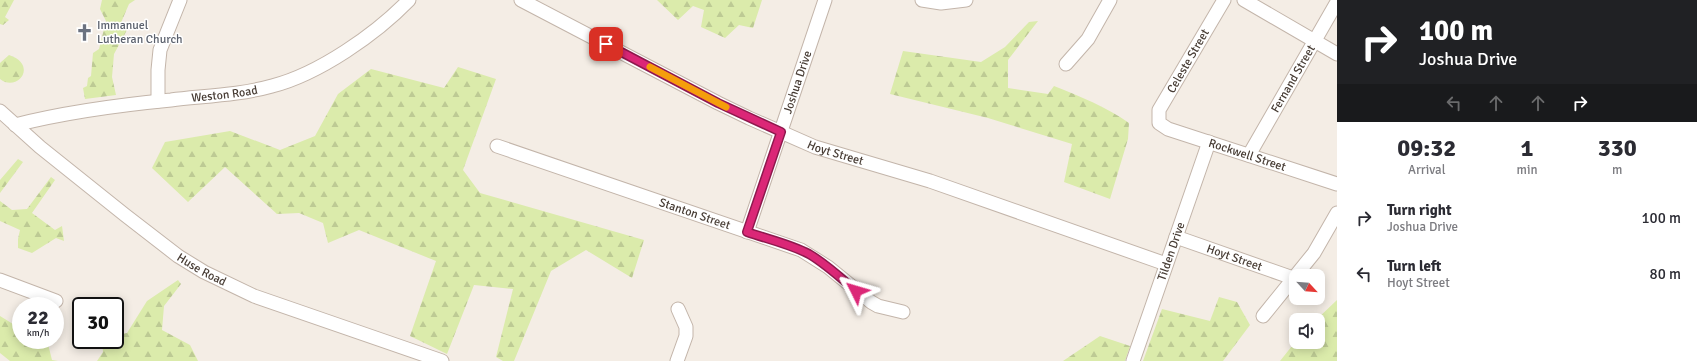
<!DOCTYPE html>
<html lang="en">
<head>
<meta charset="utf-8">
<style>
  body { margin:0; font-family:Signika,sans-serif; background:#f2f2f3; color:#2b2b33; height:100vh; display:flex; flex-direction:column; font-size:15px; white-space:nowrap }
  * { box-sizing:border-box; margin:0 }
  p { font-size:13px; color:#7c7c81 }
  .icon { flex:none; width:22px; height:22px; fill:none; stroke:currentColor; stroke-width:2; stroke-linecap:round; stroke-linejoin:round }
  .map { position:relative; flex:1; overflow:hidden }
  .sheet { display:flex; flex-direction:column; background:#fff; width:360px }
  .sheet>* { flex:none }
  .banner { background:#202124; color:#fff; overflow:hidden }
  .needle { width:26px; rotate:116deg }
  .tools { position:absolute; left:1289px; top:269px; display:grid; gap:8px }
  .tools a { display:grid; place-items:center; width:36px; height:36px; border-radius:8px; background:#fff; box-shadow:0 2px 10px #0003; font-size:20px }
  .speed { position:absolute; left:12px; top:297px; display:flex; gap:8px; font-size:20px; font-weight:700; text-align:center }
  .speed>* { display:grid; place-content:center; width:52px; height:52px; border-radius:50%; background:#fff; box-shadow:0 2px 10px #0003; line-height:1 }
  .speed small { font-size:10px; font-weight:400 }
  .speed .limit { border:2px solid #111; border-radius:6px; background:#fff; color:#111 }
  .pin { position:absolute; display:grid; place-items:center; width:34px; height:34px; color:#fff; margin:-17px; border-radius:8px; box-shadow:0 2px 6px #0006 }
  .me { position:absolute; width:44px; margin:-22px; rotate:310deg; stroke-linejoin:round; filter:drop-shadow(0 0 3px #0008) }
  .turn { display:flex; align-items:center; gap:14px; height:84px; padding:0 16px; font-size:18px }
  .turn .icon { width:52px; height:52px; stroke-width:2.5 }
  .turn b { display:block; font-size:28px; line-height:34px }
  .lanes { display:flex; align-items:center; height:38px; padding:0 16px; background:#0003; justify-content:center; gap:20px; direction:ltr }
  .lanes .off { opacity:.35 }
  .eta { display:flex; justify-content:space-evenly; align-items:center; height:68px; text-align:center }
  .eta b { font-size:24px; font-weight:800; line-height:28px }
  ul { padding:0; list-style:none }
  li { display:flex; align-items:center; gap:12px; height:56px; padding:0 16px }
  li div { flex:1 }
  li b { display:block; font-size:15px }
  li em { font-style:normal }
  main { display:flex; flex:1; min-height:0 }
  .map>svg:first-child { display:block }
  .forest { fill:url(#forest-firs) }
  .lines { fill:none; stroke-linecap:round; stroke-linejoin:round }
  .minor-casing { stroke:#c3b5aa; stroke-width:15 }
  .minor { stroke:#fff; stroke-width:13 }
  .route-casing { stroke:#8e194d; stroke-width:10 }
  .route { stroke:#db2777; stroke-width:7 }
  .slow { stroke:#f59e0b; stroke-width:7 }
  .labels { text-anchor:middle; stroke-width:3; stroke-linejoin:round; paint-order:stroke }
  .worship-label { font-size:12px; fill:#5b616d; stroke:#fff; text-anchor:start }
  .street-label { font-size:12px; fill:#473c34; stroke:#fff }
</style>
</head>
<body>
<main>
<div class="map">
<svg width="1337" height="361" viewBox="0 0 1337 361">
  <defs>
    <pattern id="forest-firs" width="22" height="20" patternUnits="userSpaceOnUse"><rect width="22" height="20" fill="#dbebab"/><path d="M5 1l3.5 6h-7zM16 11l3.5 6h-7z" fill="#bdca94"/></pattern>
  </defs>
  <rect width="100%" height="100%" fill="#f4ede5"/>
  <path class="forest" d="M0,0H14L5,17L9,20L3,25L0,24Z
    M102,0H135L129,4L120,25L127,30L114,54L112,77L116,95L85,99L83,88L87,86L88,78L91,76L93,53L99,49L106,21L100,9Z
    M657,0H762L753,28L739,25L725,38L701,27L704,10L693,6L678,20Z
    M1038,21L1008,60V88L1048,94L1054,86C1079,96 1107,107 1129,123L1128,139L1110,199L1064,182L1072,144L988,118L890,94L903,51L981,62L1005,47L1029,22Z
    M9,55C39,65 17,93 0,79V63Z
    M458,67L496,79L463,170L480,193L644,240L632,278L586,250L551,271L514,361H503L496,357L513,289L474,285L447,354L410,336L436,261L359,230L328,243L323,223L299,213L277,214L225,167L188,202L152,168L165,142L230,131L280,150L315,136L338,94L371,69L444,88Z
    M18,159L23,162L0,193V180Z
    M51,177L55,180L32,213L55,230L62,226L64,241L56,238L32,253L18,248V239L20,230L0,221V201L12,210L27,209Z
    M178,280L181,284L164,306L162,330L190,345L198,361H97L103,352L102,340H115V335L127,333L147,301Z
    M1219,297L1237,302L1250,325L1223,361H1143L1162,309L1210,321Z
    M1337,300V361H1280L1296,341L1318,342V320H1316Z
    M0,316L21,329V340H47L52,360L58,361H10L0,353Z
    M1100,336L1130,346L1125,361H1063Z"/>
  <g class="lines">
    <defs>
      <g id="minor">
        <path id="s1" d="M521,0L718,103L749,118L815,147L930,181L1166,264"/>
        <path d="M922,0L941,3L966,0"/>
        <path id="s2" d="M1224,0L1159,110V123L1168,129L1337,184"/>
        <path d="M1244,0L1337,54"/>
        <path d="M1066,64L1088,39L1110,0"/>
        <path d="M158,101V70L160,50L180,0"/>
        <path id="s3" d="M0,111L40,147L125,215L178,256L204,272L254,296L442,361"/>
        <path id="s4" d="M15,125C66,112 119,105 171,100C204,96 240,95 272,86C319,74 376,34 409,0"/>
        <path id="s5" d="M497,146L801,250L828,267L871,302L878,306L903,312"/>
        <path id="s6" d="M1249,155L1337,2"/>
        <path id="s7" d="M747,232L825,0"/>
        <path id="s8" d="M1176,237L1293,278"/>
        <path d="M0,280L56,301"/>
        <path d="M1263,316L1314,253L1337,213"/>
        <path d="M677,361L686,336V327L678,309"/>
        <path id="s9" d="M1133,361L1209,142"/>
      </g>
    </defs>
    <use href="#minor" class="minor-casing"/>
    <use href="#minor" class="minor"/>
  </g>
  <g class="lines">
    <defs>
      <path id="route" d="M606,44L718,103L781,132L747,232C767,239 790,244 809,254C826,264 841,278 856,291"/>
    </defs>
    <use href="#route" class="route-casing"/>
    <use href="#route" class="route"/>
    <path class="slow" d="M650,67L726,107"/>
  </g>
  <defs>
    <symbol id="church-bare" viewBox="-9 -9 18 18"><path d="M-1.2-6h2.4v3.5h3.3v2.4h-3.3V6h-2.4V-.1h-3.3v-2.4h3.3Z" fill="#6b7280" stroke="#fff" stroke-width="2.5" paint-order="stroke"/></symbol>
  </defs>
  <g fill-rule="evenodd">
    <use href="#church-bare" x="72" y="20" width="25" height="25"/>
  </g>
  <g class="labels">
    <g class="worship-label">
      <text x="97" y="29">Immanuel<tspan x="97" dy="14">Lutheran Church</tspan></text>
    </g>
    <g class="street-label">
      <text transform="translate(1188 61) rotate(-60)" y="4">Celeste Street</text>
      <text dy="4" stroke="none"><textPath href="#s6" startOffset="88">Fernand Street</textPath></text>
      <text dy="4" stroke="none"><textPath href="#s7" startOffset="158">Joshua Drive</textPath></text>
      <text dy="4" stroke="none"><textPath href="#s4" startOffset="212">Weston Road</textPath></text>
      <text dy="4" stroke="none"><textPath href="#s1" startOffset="350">Hoyt Street</textPath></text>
      <text dy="4" stroke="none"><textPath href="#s2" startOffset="235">Rockwell Street</textPath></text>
      <text dy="4" stroke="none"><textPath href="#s5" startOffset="209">Stanton Street</textPath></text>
      <text dy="4" stroke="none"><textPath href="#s9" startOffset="116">Tilden Drive</textPath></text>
      <text dy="4" stroke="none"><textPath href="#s8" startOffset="62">Hoyt Street</textPath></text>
      <text dy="4" stroke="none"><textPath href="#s3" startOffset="257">Huse Road</textPath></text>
    </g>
  </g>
</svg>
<div class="tools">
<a><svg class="needle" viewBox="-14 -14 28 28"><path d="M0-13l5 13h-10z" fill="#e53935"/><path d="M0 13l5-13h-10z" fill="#7c7c81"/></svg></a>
<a><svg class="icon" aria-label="sound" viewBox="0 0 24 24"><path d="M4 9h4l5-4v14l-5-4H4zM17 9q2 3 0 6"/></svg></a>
</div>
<div class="speed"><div>22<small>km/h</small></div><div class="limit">30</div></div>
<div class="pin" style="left:606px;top:44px;background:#d93025"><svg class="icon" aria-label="arrive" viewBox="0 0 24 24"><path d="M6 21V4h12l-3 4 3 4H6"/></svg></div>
<svg class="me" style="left:856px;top:291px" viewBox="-20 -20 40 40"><path d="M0-17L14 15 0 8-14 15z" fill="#db2777" stroke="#fff" stroke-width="4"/></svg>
</div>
<section class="sheet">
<div class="banner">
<div class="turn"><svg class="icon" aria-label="right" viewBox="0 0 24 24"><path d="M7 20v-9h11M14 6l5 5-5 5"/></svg><div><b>100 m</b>Joshua Drive</div></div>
<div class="lanes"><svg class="icon off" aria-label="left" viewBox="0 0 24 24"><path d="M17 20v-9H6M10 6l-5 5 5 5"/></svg><svg class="icon off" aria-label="ahead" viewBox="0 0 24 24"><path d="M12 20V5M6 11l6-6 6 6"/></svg><svg class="icon off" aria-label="ahead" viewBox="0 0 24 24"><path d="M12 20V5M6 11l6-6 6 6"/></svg><svg class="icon" aria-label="right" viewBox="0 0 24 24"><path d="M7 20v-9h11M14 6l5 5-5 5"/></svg></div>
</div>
<div class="eta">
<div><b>09:32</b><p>Arrival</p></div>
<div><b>1</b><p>min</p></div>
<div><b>330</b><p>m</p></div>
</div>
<ul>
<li><svg class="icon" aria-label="right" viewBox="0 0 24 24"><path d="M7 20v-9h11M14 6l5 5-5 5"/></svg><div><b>Turn right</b><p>Joshua Drive</p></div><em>100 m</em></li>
<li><svg class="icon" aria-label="left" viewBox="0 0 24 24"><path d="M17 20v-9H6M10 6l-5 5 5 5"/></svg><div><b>Turn left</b><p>Hoyt Street</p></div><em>80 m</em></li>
</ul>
</section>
</main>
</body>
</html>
